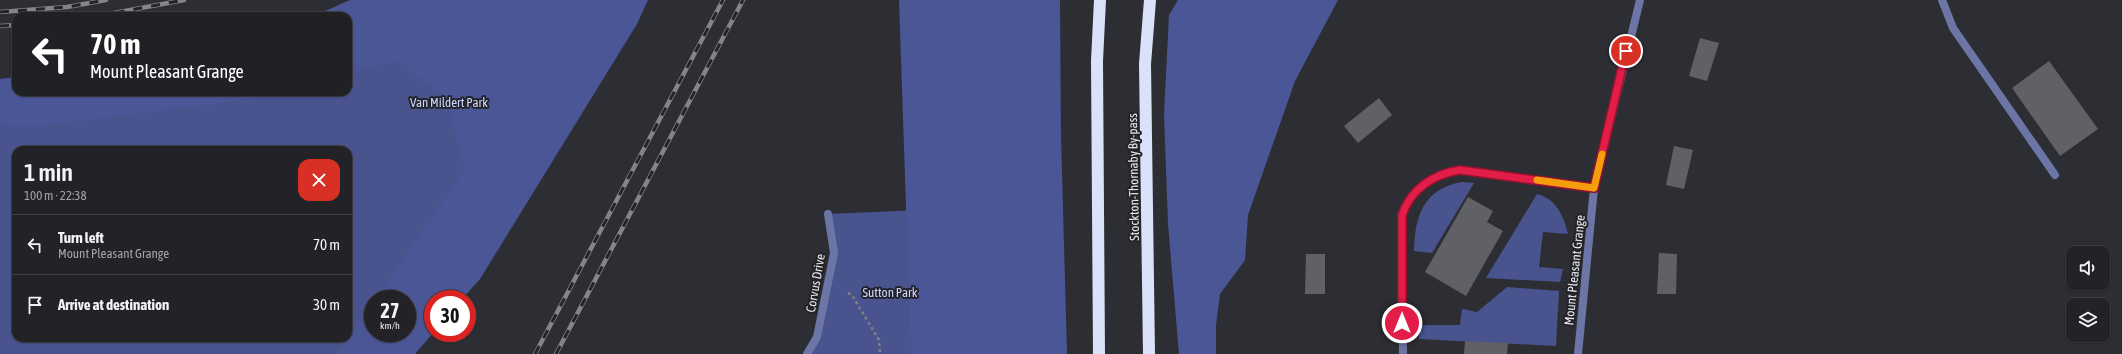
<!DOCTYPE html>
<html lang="en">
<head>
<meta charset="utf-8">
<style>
  body { margin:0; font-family:"Asap Condensed",sans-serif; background:#2e2f33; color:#f1f3f6; height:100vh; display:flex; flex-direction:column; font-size:15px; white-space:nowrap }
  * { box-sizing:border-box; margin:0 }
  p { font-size:13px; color:#a2a4a7 }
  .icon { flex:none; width:22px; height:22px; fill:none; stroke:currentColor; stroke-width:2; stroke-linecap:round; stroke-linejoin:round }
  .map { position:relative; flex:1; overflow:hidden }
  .sheet { position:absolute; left:12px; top:146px; width:340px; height:196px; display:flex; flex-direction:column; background:#222227; border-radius:12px; box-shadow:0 1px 3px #0004,0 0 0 1px #3f3f44 }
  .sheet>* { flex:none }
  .top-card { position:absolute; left:12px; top:12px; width:340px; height:84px; border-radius:12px; box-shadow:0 1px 3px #0004,0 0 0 1px #3f3f44; background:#202124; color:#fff; overflow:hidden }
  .tools { position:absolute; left:2066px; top:246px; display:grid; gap:8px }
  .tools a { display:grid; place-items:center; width:44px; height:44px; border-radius:8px; background:#222227; box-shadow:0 1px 3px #0004,0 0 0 1px #3f3f44; font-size:20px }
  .speed { position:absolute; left:364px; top:290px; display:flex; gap:8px; font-size:20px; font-weight:700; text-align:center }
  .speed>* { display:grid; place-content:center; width:52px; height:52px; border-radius:50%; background:#222227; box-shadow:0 1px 3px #0004,0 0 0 1px #3f3f44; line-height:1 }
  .speed small { font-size:10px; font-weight:400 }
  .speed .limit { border:6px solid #d22; background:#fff; color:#111 }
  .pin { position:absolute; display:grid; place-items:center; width:34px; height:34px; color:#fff; margin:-17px; border:2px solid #fff; border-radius:50%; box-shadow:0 1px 4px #0007 }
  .me { position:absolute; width:44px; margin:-22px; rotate:0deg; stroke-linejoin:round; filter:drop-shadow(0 0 3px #0008) }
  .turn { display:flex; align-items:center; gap:14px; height:84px; padding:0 12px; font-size:18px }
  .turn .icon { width:52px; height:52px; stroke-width:2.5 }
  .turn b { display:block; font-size:28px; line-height:34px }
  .round { display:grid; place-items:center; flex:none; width:42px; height:42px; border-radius:12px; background:#2e2f33 }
  .overview { display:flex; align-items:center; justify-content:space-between; height:68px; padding:0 12px }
  h1 { font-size:24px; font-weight:600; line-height:30px }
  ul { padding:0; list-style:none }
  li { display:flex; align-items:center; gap:12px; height:60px; padding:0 12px; border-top:1px solid #3f3f44 }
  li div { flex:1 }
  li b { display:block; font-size:15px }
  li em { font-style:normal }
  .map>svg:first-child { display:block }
  .green { fill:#49538e; fill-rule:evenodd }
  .forest { fill:#4b5697 }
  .building { fill:#5f6167 }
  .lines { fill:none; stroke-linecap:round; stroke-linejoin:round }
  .path { stroke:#7f8085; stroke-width:2.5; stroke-dasharray:3 3; stroke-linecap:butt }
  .lane { stroke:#6c76a6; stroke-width:8 }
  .street { stroke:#6c76a6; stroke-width:8 }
  .highway { stroke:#dbe1f9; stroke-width:12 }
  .rail-casing { stroke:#84858a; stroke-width:4.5 }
  .rail { stroke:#23242a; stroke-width:3; stroke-dasharray:9; stroke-linecap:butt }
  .route-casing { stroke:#92132f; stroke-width:10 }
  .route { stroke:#e11d48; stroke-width:7 }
  .slow { stroke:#f59e0b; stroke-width:7 }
  .labels { text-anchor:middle; stroke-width:4; stroke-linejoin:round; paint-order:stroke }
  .park-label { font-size:13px; fill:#cdd6fd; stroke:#23242a }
  .street-label { font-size:13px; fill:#e9eaee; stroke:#23242a }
</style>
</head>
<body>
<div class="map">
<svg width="2122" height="354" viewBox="0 0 2122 354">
  <rect width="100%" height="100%" fill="#2d2e34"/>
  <path class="green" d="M627,0L407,299H373V333L386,354H0V104L134,92H348V19ZM16,150H348V338H16Z
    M1462,182L1474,183L1432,253L1414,251C1415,216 1423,189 1462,182Z
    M1537,194C1556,199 1564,216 1568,234L1543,232L1539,267L1563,269L1560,282L1486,278Z
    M944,209L959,354H807L817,337L834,253L828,214Z
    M1507,287L1559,291L1556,346L1419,339L1420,325H1460L1462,309L1477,312Z"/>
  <path class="forest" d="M350,0H648L637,24L480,279L462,299H433V333L415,354H338L373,303V333H407V299H376L465,170L446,99L398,61L348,73V16H314Z
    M899,0H1060L1061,137L1067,354H911Z
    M1178,0H1338L1295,81L1248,215L1245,260L1220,294L1216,325V354H1179L1168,224L1164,115L1169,15Z
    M16,77V92H271L224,103L34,127L0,125V79Z"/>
  <path class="building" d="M1700,38L1719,43L1707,81L1689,76Z
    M2049,61L2098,129L2060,156L2012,88Z
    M1379,98L1392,115L1358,143L1344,126Z
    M1674,146L1693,150L1684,189L1666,185Z
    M1468,197L1493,211L1487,222L1503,231L1466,296L1425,272Z
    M1659,253L1677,254L1676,294H1657Z
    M1306,254H1325V294H1305Z
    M1465,341L1508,343L1507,354H1464Z"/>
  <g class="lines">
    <path class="path" d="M848,293L852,295L879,340L880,354"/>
    <path class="lane" d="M1942,0L1953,28L2055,175"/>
    <path class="street" d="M807,354L817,337L834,253L828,214
      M1403,354L1401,215C1411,189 1433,174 1460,170L1594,188
      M1578,354L1594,188L1640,0"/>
    <path class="highway" d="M1099,354L1097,61L1100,0
      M1149,354L1145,64L1150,0"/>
    <defs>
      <path id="rail" d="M0,12L67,7L106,0
        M98,16L184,0
        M0,26L16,25
        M535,354L723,0
        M556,354L743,0"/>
    </defs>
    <use href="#rail" class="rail-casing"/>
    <use href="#rail" class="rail"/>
  </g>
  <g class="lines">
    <defs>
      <path id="route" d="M1402,323V215C1411,189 1433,174 1460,170L1594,188L1626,51"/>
    </defs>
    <use href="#route" class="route-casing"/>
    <use href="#route" class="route"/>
    <path class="slow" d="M1537,180L1594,188L1602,154"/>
  </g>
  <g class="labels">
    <g class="park-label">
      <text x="449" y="107">Van Mildert Park</text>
      <text x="890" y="297">Sutton Park</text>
    </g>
    <g class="street-label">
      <text transform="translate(1133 177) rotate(-91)" y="5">Stockton-Thornaby By-pass</text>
      <text transform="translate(1574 270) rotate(-84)" y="5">Mount Pleasant Grange</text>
      <text transform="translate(815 283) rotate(-80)" y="5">Corvus Drive</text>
    </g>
  </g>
</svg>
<div class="tools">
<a><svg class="icon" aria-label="sound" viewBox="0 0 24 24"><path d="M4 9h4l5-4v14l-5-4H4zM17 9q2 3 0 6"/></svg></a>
<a><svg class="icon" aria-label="layers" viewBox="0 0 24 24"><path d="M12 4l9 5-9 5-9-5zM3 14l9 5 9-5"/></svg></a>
</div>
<div class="speed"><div>27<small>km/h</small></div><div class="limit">30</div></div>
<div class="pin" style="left:1626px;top:51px;background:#d93025"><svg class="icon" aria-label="arrive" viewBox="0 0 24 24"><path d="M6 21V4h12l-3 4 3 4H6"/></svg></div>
<svg class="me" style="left:1402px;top:323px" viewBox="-20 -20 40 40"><circle r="17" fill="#e11d48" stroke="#fff" stroke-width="3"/><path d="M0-11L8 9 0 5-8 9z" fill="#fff"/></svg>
<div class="top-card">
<div class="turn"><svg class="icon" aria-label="left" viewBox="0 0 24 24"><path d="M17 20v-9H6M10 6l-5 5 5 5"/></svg><div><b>70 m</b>Mount Pleasant Grange</div></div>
</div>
<section class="sheet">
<div class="overview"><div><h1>1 min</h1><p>100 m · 22:38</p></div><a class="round" style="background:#d93025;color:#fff"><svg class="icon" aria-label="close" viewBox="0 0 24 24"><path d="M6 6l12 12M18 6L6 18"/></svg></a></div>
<ul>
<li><svg class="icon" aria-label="left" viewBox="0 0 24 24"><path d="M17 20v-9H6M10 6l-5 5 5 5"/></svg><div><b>Turn left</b><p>Mount Pleasant Grange</p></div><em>70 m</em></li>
<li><svg class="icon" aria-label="arrive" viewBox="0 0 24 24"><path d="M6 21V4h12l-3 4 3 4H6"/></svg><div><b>Arrive at destination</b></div><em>30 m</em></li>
</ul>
</section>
</div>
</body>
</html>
